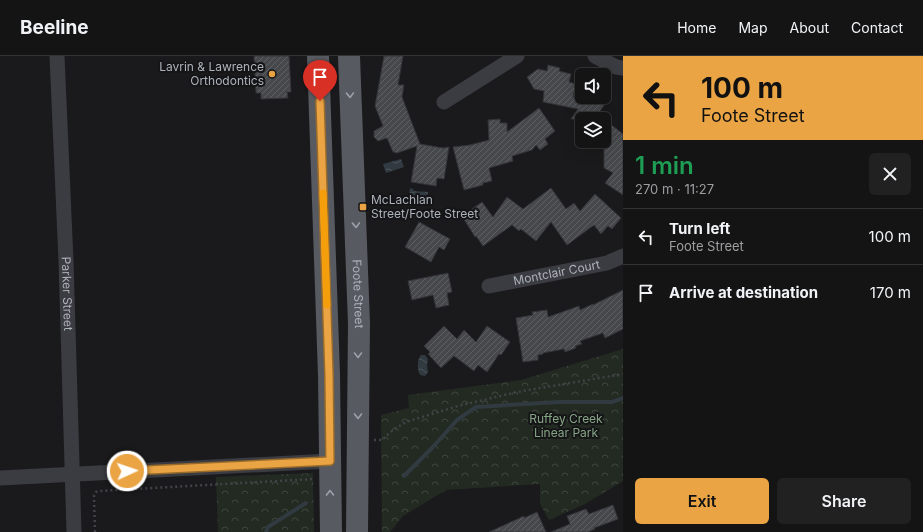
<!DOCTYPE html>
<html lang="en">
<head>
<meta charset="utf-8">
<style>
  body { margin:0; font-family:Inter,sans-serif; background:#212122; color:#f1f3f6; height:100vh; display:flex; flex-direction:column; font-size:15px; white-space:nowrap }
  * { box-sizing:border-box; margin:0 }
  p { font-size:13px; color:#9d9ea0 }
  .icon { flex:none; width:22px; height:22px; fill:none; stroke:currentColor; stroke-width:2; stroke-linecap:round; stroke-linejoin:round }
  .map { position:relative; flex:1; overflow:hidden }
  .panel { display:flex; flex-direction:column; background:#141415; width:300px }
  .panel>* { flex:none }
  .hud { background:#eaa444; color:#111; overflow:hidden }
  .fabs { position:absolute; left:575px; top:12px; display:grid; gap:8px }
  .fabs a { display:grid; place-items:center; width:36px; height:36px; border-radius:6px; background:#141415; box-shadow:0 4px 16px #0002,0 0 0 1px #333334; font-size:20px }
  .pin { position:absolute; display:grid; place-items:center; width:34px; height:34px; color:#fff; margin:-41px -17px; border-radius:50% 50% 50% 0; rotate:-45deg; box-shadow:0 0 4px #0007 }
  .pin .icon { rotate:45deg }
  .me { position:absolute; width:44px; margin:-22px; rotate:87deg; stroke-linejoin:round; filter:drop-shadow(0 0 3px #0008) }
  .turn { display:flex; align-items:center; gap:14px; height:84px; padding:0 12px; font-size:18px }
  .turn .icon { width:52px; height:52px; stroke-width:2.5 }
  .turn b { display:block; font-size:28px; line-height:34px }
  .round { display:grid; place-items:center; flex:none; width:42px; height:42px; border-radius:6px; background:#212122 }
  .overview { display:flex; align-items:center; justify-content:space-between; height:68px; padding:0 12px }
  h1 { font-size:24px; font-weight:600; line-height:30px; color:#1e9e55 }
  .primary-button { display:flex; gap:8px; margin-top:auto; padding:8px 12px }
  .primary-button a { flex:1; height:46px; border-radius:6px; background:#eaa444; color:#111; font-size:16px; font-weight:600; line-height:46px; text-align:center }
  .primary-button a+a { background:#212122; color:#f1f3f6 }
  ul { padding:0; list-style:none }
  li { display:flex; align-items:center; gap:12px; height:56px; padding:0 12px; border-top:1px solid #333334 }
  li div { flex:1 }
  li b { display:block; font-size:15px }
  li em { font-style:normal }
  header { display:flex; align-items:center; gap:24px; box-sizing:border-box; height:56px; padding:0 20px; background:#141415; border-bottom:1px solid #333334 }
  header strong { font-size:19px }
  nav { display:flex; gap:22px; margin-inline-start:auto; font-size:14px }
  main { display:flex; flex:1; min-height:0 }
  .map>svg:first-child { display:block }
  .forest { fill:url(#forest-crowns) }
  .water { fill:url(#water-waves) }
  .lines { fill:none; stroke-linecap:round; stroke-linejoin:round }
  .stream { stroke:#303a40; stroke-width:4 }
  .building { fill:url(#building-hatch); stroke:#343438 }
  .path { stroke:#414348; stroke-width:2.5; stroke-dasharray:2 3; stroke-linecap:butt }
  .street { stroke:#3b3c41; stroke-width:15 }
  .primary { stroke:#575a60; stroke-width:22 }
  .oneway { stroke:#9ca0a9 }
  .route-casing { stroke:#986b2c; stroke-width:10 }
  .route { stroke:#eaa444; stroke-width:7 }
  .slow { stroke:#f59e0b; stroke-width:7 }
  .poi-dot { fill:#eaa444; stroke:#151517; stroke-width:1.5 }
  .labels { text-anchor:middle; stroke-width:4; stroke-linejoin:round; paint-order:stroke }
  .poi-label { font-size:12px; fill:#adb2bb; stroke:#151517; text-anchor:end }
  .street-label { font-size:12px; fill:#adb2bb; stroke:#151517 }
  .park-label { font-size:12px; fill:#86a585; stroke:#151517 }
</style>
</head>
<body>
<header>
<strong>Beeline</strong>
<nav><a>Home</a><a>Map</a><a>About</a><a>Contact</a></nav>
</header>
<main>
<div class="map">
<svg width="623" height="476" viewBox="0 0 623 476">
  <defs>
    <pattern id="forest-crowns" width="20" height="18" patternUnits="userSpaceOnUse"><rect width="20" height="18" fill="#222a22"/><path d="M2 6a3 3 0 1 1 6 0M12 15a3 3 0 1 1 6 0" fill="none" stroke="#3f4640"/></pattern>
    <pattern id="water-waves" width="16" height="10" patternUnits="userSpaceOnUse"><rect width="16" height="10" fill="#303a40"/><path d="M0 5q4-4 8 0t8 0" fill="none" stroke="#4b545a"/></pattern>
    <pattern id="building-hatch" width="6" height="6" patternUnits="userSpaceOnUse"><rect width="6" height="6" fill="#47484c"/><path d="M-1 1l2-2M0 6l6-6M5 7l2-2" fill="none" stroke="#5f6064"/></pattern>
  </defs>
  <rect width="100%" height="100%" fill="#1a1a1c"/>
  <path class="forest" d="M623,293V425L585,448L549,464L540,448V428L446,434L403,460L390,476H382L381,359L409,352L408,339L521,324Z
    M313,417L314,476H218L216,421Z"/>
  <path class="water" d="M401,103L404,111L386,117L383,108Z
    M410,132L413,133L414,135L428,136L427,146L409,143Z
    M421,299H425L428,303L427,309L428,316L425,320L420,319C417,314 417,303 421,299Z"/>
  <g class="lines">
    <path class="stream" d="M404,420L432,392L457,364L476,351L560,346H612L623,342
      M266,476L268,471L306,447"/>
  </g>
  <path class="building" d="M254,0H289L291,36H287L288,42L261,43V37H256Z
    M384,0H403L398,29H404L402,41L420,88L443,92L449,91L444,123L437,122L436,130L411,126L417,90L397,97L393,96L387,82L378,85L374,81V75L383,70L375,50Z
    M548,9L560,12L559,15L571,18L569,26L576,28L573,41H596L605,48L594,63H571L578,53L543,46L544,35L534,33L527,21L538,13L547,15Z
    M539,52L555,75L545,83L548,88L540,94L536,89L532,94L512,100L513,105L489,112L492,125L483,127V129L464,134L453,91L470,89L489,84L488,64L500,63V67H507V76Z
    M604,63L623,78V139L605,127L613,117L604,112Z
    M551,132L566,153L574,147L580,155L595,138L621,162L612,173L608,170L601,178L594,169L567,189L551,166L536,185L521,173L519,175L512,169L483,190L476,180L475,181L462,160L482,146L493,161L507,141L523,153Z
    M419,166L450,183L444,194L439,191L431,206L405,191Z
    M448,217L452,236L447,237L449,249L436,252L433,239L412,244L408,225Z
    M623,234V273L605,282L603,277L580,285L582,288L575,290L576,292L565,296L564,293L543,297V298L538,299V304L523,306L516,262L533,259L532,256L547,254L548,261L579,250L580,254L593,248V249Z
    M444,270L457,283L464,274L476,286L487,270L510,286L501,299L499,298L487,316L478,309L474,315L454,300L441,312L428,298L430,296L424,290Z
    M613,449L618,463L594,472L595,473L588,476H551L570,468L567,460L586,453L589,458Z
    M537,456L546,476H489L524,460V462Z"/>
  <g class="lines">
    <path class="path" d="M374,384H382L393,374L406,366L458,350L517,336L623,318
      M95,476L94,440L96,436L99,435L314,423"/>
    <g class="street">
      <path id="s1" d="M57,0L66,205L74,476"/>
      <path d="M595,0L616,11L623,12"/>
      <path d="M444,46L517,0"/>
      <path id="s2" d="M489,230L607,207L623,200"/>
      <path d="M0,422L330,405"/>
    </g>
    <g class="primary">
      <path d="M318,0L329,319L331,476"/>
      <path id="s3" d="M349,0L359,268L357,476"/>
    </g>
  </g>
  <defs><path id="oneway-chevron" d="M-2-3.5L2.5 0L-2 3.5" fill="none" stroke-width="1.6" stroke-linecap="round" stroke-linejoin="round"/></defs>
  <g class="oneway">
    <use href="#oneway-chevron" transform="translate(350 39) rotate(88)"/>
    <use href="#oneway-chevron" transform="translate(356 169) rotate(88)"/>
    <use href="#oneway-chevron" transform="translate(358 299) rotate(90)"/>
    <use href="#oneway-chevron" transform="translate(358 360) rotate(90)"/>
    <use href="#oneway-chevron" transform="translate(330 437) rotate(-91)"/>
  </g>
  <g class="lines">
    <defs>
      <path id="route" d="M127,415L330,405L329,319L320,45"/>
    </defs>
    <use href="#route" class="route-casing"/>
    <use href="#route" class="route"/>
    <path class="slow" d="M323,137L327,249"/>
  </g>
  <g class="poi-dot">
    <circle cx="272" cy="18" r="4"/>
    <rect x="359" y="147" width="8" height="8" rx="2"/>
  </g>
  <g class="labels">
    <g class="poi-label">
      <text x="264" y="15">Lavrin &amp; Lawrence<tspan x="264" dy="14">Orthodontics</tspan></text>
      <text x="371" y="148" text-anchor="start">McLachlan<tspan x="371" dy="14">Street/Foote Street</tspan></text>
    </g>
    <g class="street-label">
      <text dy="4" stroke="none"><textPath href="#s2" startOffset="69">Montclair Court</textPath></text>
      <text dy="4" stroke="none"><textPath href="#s1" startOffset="238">Parker Street</textPath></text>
      <text dy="4" stroke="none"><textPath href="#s3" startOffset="238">Foote Street</textPath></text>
    </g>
    <g class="park-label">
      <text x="566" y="367">Ruffey Creek<tspan x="566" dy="14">Linear Park</tspan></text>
    </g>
  </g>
</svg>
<div class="fabs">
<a><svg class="icon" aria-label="sound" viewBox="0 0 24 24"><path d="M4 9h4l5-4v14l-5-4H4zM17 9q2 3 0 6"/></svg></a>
<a><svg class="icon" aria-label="layers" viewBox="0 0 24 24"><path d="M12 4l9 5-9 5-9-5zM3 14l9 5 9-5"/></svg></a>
</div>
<div class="pin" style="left:320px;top:45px;background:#d93025"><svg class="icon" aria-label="arrive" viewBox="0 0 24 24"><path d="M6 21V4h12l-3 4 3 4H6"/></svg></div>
<svg class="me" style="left:127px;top:415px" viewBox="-20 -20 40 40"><circle r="17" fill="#eaa444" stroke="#fff" stroke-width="3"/><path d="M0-11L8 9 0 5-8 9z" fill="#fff"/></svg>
</div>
<section class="panel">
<div class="hud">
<div class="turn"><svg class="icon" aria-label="left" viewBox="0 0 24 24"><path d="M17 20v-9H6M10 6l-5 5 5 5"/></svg><div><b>100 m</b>Foote Street</div></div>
</div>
<div class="overview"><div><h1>1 min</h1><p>270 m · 11:27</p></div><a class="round"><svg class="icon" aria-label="close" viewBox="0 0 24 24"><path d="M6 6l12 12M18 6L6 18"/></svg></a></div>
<ul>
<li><svg class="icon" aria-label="left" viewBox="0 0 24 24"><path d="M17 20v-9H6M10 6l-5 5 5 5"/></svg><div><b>Turn left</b><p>Foote Street</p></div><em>100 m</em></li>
<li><svg class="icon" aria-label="arrive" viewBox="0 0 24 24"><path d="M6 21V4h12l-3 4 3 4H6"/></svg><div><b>Arrive at destination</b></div><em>170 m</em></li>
</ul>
<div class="primary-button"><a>Exit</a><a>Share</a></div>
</section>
</main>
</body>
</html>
